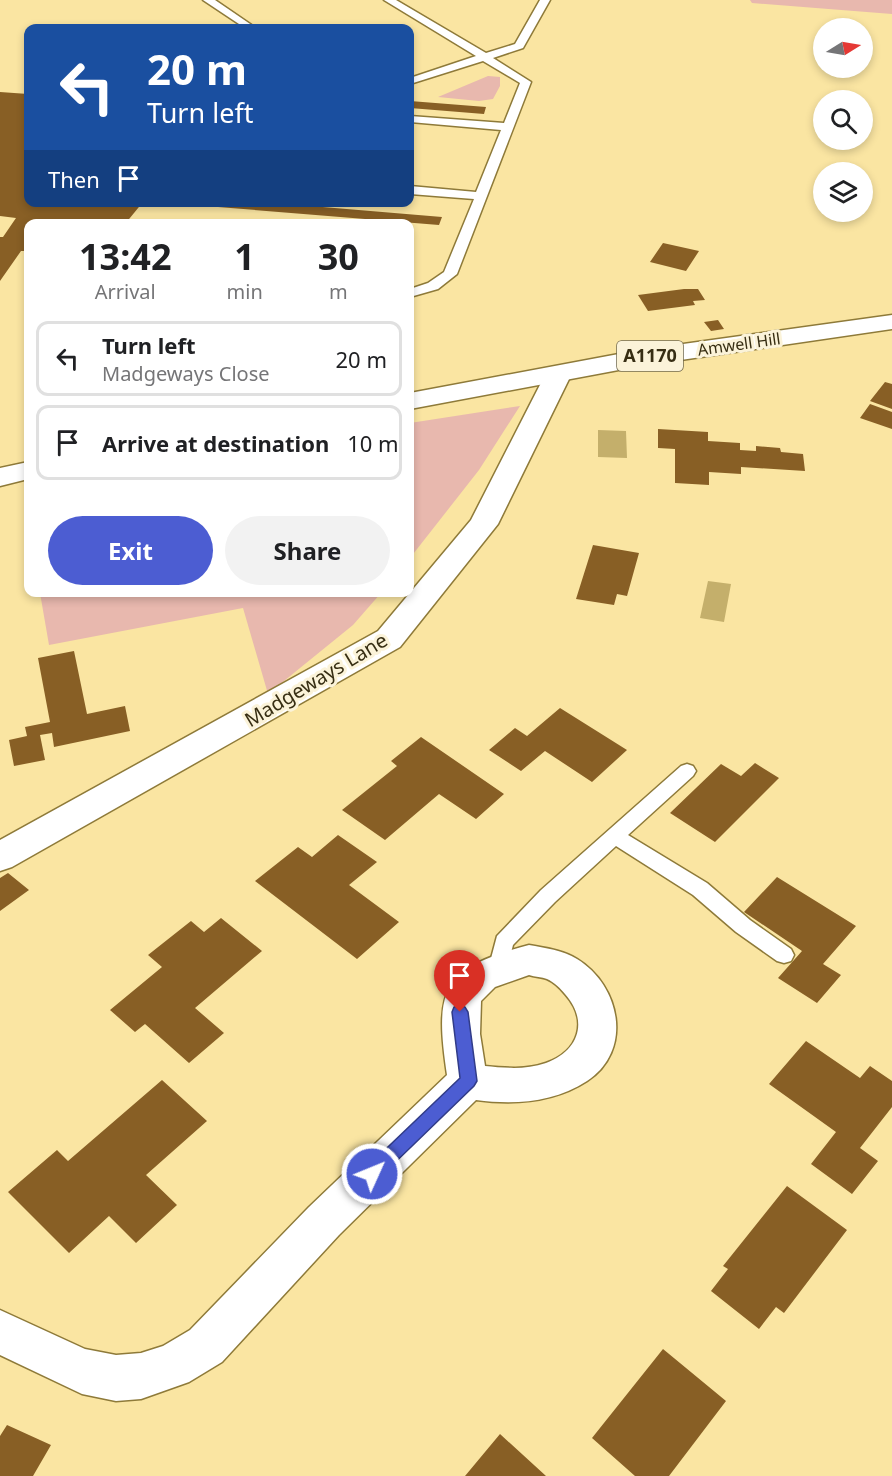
<!DOCTYPE html>
<html lang="en">
<head>
<meta charset="utf-8">
<style>
  body { margin:0; font-family:"Noto Sans",sans-serif; background:#f2f2f2; color:#202124; height:100vh; display:flex; flex-direction:column; font-size:22px; white-space:nowrap }
  * { box-sizing:border-box; margin:0 }
  p { font-size:20px; color:#757577 }
  .icon { flex:none; width:33px; height:33px; fill:none; stroke:currentColor; stroke-width:2; stroke-linecap:round; stroke-linejoin:round }
  .map { position:relative; flex:1; overflow:hidden }
  .drawer { position:absolute; left:24px; top:219px; width:390px; height:378px; display:flex; flex-direction:column; background:#fff; border-radius:12px; box-shadow:0 3px 9px #0003 }
  .drawer>* { flex:none }
  .banner { position:absolute; left:24px; top:24px; width:390px; height:183px; border-radius:12px; box-shadow:0 3px 9px #0003; background:#1a4fa0; color:#fff; overflow:hidden }
  .needle { width:39px; rotate:79deg }
  .buttons { position:absolute; left:813px; top:18px; display:grid; gap:12px }
  .buttons a { display:grid; place-items:center; width:60px; height:60px; border-radius:50%; background:#fff; box-shadow:0 3px 9px #0003; font-size:30px }
  .pin { position:absolute; display:grid; place-items:center; width:51px; height:51px; color:#fff; margin:-62px -26px; border-radius:50% 50% 50% 0; rotate:-45deg; box-shadow:0 0 6px #0007 }
  .pin .icon { rotate:45deg }
  .me { position:absolute; width:66px; margin:-33px; rotate:46deg; stroke-linejoin:round; filter:drop-shadow(0 0 4px #0008) }
  .turn { display:flex; align-items:center; gap:21px; height:126px; padding:0 24px; font-size:27px }
  .turn .icon { width:78px; height:78px; stroke-width:2.5 }
  .turn b { display:block; font-size:42px; line-height:51px }
  .then { display:flex; align-items:center; height:57px; padding:0 24px; background:#0003; gap:12px; font-size:22px }
  .eta { display:flex; justify-content:space-evenly; align-items:center; height:102px; text-align:center }
  .eta b { font-size:36px; font-weight:700; line-height:42px }
  .primary-button { display:flex; gap:12px; margin-top:auto; padding:12px 24px }
  .primary-button a { flex:1; height:69px; border-radius:36px; background:#4c5dd2; color:#fff; font-size:24px; font-weight:700; line-height:69px; text-align:center }
  .primary-button a+a { background:#f2f2f2; color:#202124 }
  ul { padding:0; list-style:none }
  li { display:flex; align-items:center; gap:18px; height:75px; margin:0 12px 9px; padding:0 12px; border:3px solid #e0e0e0; border-radius:12px }
  li div { flex:1 }
  li b { display:block; font-size:22px }
  li em { font-style:normal }
  .map>svg:first-child { display:block }
  .green { fill:#e8b8ae }
  .water { fill:#c4af6b }
  .building { fill:#885f25 }
  .lines { fill:none; stroke-linecap:round; stroke-linejoin:round }
  .lane-casing { stroke:#8e7a39; stroke-width:3 }
  .street-casing { stroke:#8e7a39; stroke-width:3 }
  .primary-casing { stroke:#8e7a39; stroke-width:3 }
  .lane { fill:#fff; fill-rule:evenodd }
  .street { fill:#fff; fill-rule:evenodd }
  .primary { fill:#fff; fill-rule:evenodd }
  .route { fill:#4c5dd2; stroke:#313c88; stroke-width:1.5 }
  .labels { text-anchor:middle; stroke-width:6; stroke-linejoin:round; paint-order:stroke }
  .far-street-label { font-size:16px; fill:#372e13; stroke:#fbf3d9 }
  .shield { fill:#fbf3d9; stroke:#72694e; stroke-width:1.5 }
  .shield-label { font-size:18px; font-weight:bold; fill:#372e13 }
  .street-label { font-size:20px; fill:#372e13; stroke:#fbf3d9 }
</style>
</head>
<body>
<div class="map">
<svg width="892" height="1476" viewBox="0 0 892 1476">
  <rect width="100%" height="100%" fill="#fae5a2"/>
  <path class="green" d="M750,0H892V14L752,3Z
    M488,76L500,77V86L493,99L479,101L438,97Z
    M520,406L479,470L410,558V423Z
    M40,593H381L353,625L268,694L243,608L49,645Z"/>
  <path class="water" d="M598,430L626,431L627,458L598,457Z
    M708,581L731,584L724,622L700,618Z"/>
  <path class="building" d="M0,92L28,94V202H143L125,224H28V251H21L0,281V237H3L16,218L0,216Z
    M410,101L486,107L484,114L410,108Z
    M220,202H263L442,217L439,225L218,207Z
    M663,243L699,251L686,271L650,262Z
    M684,289H698L705,300L693,301L695,305L648,311L638,295Z
    M718,320L724,329L711,331L704,322Z
    M885,382L892,384V409L870,401Z
    M870,404L892,412V429L860,418Z
    M658,429L708,432V441L740,443V450L756,451V446L780,448L781,452L803,454L805,471L741,467V474L709,472V485L675,483V449L658,448Z
    M593,545L639,553L627,596L617,594L614,605L576,599Z
    M74,651L87,714L125,706L130,731L54,747L52,733L40,735L45,760L14,766L9,740L27,736L25,727L50,722L38,658Z
    M560,708L627,750L592,782L545,751L521,771L489,750L515,728L527,736Z
    M421,737L504,794L476,819L439,794L385,840L342,810L397,766L391,761Z
    M755,763L779,778L715,842L670,813L721,764L741,776Z
    M338,835L377,862L349,885L399,922L357,959L255,881L298,847L312,857Z
    M8,873L29,890L0,911V878Z
    M777,877L856,926L823,964L841,975L817,1003L778,978L802,951L744,912Z
    M221,918L262,951L195,1008L224,1033L189,1063L145,1024L135,1032L110,1010L162,967L148,955L191,921L204,932Z
    M806,1041L860,1078L870,1066L892,1081V1107L860,1148L878,1161L852,1194L811,1164L836,1132L769,1084Z
    M162,1080L207,1121L146,1175L177,1205L136,1243L109,1216L69,1253L8,1192L57,1150L68,1161Z
    M787,1186L847,1230L784,1313L776,1307L759,1329L711,1291L728,1269L723,1266Z
    M663,1349L726,1401L669,1476H635L592,1438Z
    M7,1425L51,1445L33,1476H0V1436Z
    M500,1434L546,1476H465Z"/>
  <g class="lines">
    <defs>
      <path id="lane" d="M203,0H215L256,28H245Z
        M384,0H396L486,53L515,44L540,0H550L523,48L493,58L531,82L457,274L438,289L410,297V289L428,283L444,272L474,199L410,194V186L476,192L501,130L410,122V116L504,123L520,83L483,61L410,84V78L476,56Z
        M687,764L693,766L696,771L693,776L628,835L707,883L750,920L791,949L794,955L791,961L784,963L777,961L736,932L693,895L616,846L555,902L513,945L506,972L499,974L492,972L489,966L497,936L541,890L681,766Z"/>
      <path id="street" d="M558,367L567,370L571,375L498,524L400,647L12,867L0,871V840L378,631L471,520L545,375L549,370Z
        M529,945C545,948 563,950 577,959C621,986 633,1051 587,1081C553,1103 514,1105 476,1100L339,1235L222,1362L189,1382L141,1399L116,1401L82,1394L0,1355V1310L85,1349L116,1355L141,1353L163,1346L190,1330L309,1207L447,1075C434,988 442,968 529,945ZM529,975C535,977 542,977 547,979C554,982 561,989 565,994C589,1021 579,1051 546,1063C526,1070 505,1068 485,1066L480,1034L481,1001L495,987Z"/>
      <path id="primary" d="M892,315V329L640,366L410,409V393L640,350Z
        M28,462V479L0,486V468Z"/>
    </defs>
    <use href="#lane" class="lane-casing"/>
    <use href="#street" class="street-casing"/>
    <use href="#primary" class="primary-casing"/>
    <use href="#lane" class="lane"/>
    <use href="#street" class="street"/>
    <use href="#primary" class="primary"/>
  </g>
  <path class="route" d="M460,1005L465,1007L468,1012L477,1081L474,1086L378,1179L372,1182L366,1179L363,1174L366,1168L460,1078L452,1012L454,1007Z"/>
  <g class="labels">
    <g class="far-street-label">
      <text transform="translate(739 344) rotate(-8)" y="6">Amwell Hill</text>
    </g>
    <rect class="shield" x="617" y="341" width="66" height="30" rx="4.5"/>
    <g class="shield-label">
      <text x="650" y="362">A1170</text>
    </g>
    <g class="street-label">
      <text transform="translate(316 680) rotate(-31)" y="7">Madgeways Lane</text>
    </g>
  </g>
</svg>
<div class="buttons">
<a><svg class="needle" viewBox="-14 -14 28 28"><path d="M0-13l5 13h-10z" fill="#e53935"/><path d="M0 13l5-13h-10z" fill="#757577"/></svg></a>
<a><svg class="icon" aria-label="search" viewBox="0 0 24 24"><circle cx="10" cy="10" r="6"/><path d="M15 15l6 6"/></svg></a>
<a><svg class="icon" aria-label="layers" viewBox="0 0 24 24"><path d="M12 4l9 5-9 5-9-5zM3 14l9 5 9-5"/></svg></a>
</div>
<div class="pin" style="left:460px;top:1012px;background:#d93025"><svg class="icon" aria-label="arrive" viewBox="0 0 24 24"><path d="M6 21V4h12l-3 4 3 4H6"/></svg></div>
<svg class="me" style="left:372px;top:1174px" viewBox="-20 -20 40 40"><circle r="17" fill="#4c5dd2" stroke="#fff" stroke-width="3"/><path d="M0-11L8 9 0 5-8 9z" fill="#fff"/></svg>
<div class="banner">
<div class="turn"><svg class="icon" aria-label="left" viewBox="0 0 24 24"><path d="M17 20v-9H6M10 6l-5 5 5 5"/></svg><div><b>20 m</b>Turn left</div></div>
<div class="then">Then<svg class="icon" aria-label="arrive" viewBox="0 0 24 24"><path d="M6 21V4h12l-3 4 3 4H6"/></svg></div>
</div>
<section class="drawer">
<div class="eta">
<div><b>13:42</b><p>Arrival</p></div>
<div><b>1</b><p>min</p></div>
<div><b>30</b><p>m</p></div>
</div>
<ul>
<li><svg class="icon" aria-label="left" viewBox="0 0 24 24"><path d="M17 20v-9H6M10 6l-5 5 5 5"/></svg><div><b>Turn left</b><p>Madgeways Close</p></div><em>20 m</em></li>
<li><svg class="icon" aria-label="arrive" viewBox="0 0 24 24"><path d="M6 21V4h12l-3 4 3 4H6"/></svg><div><b>Arrive at destination</b></div><em>10 m</em></li>
</ul>
<div class="primary-button"><a>Exit</a><a>Share</a></div>
</section>
</div>
</body>
</html>
